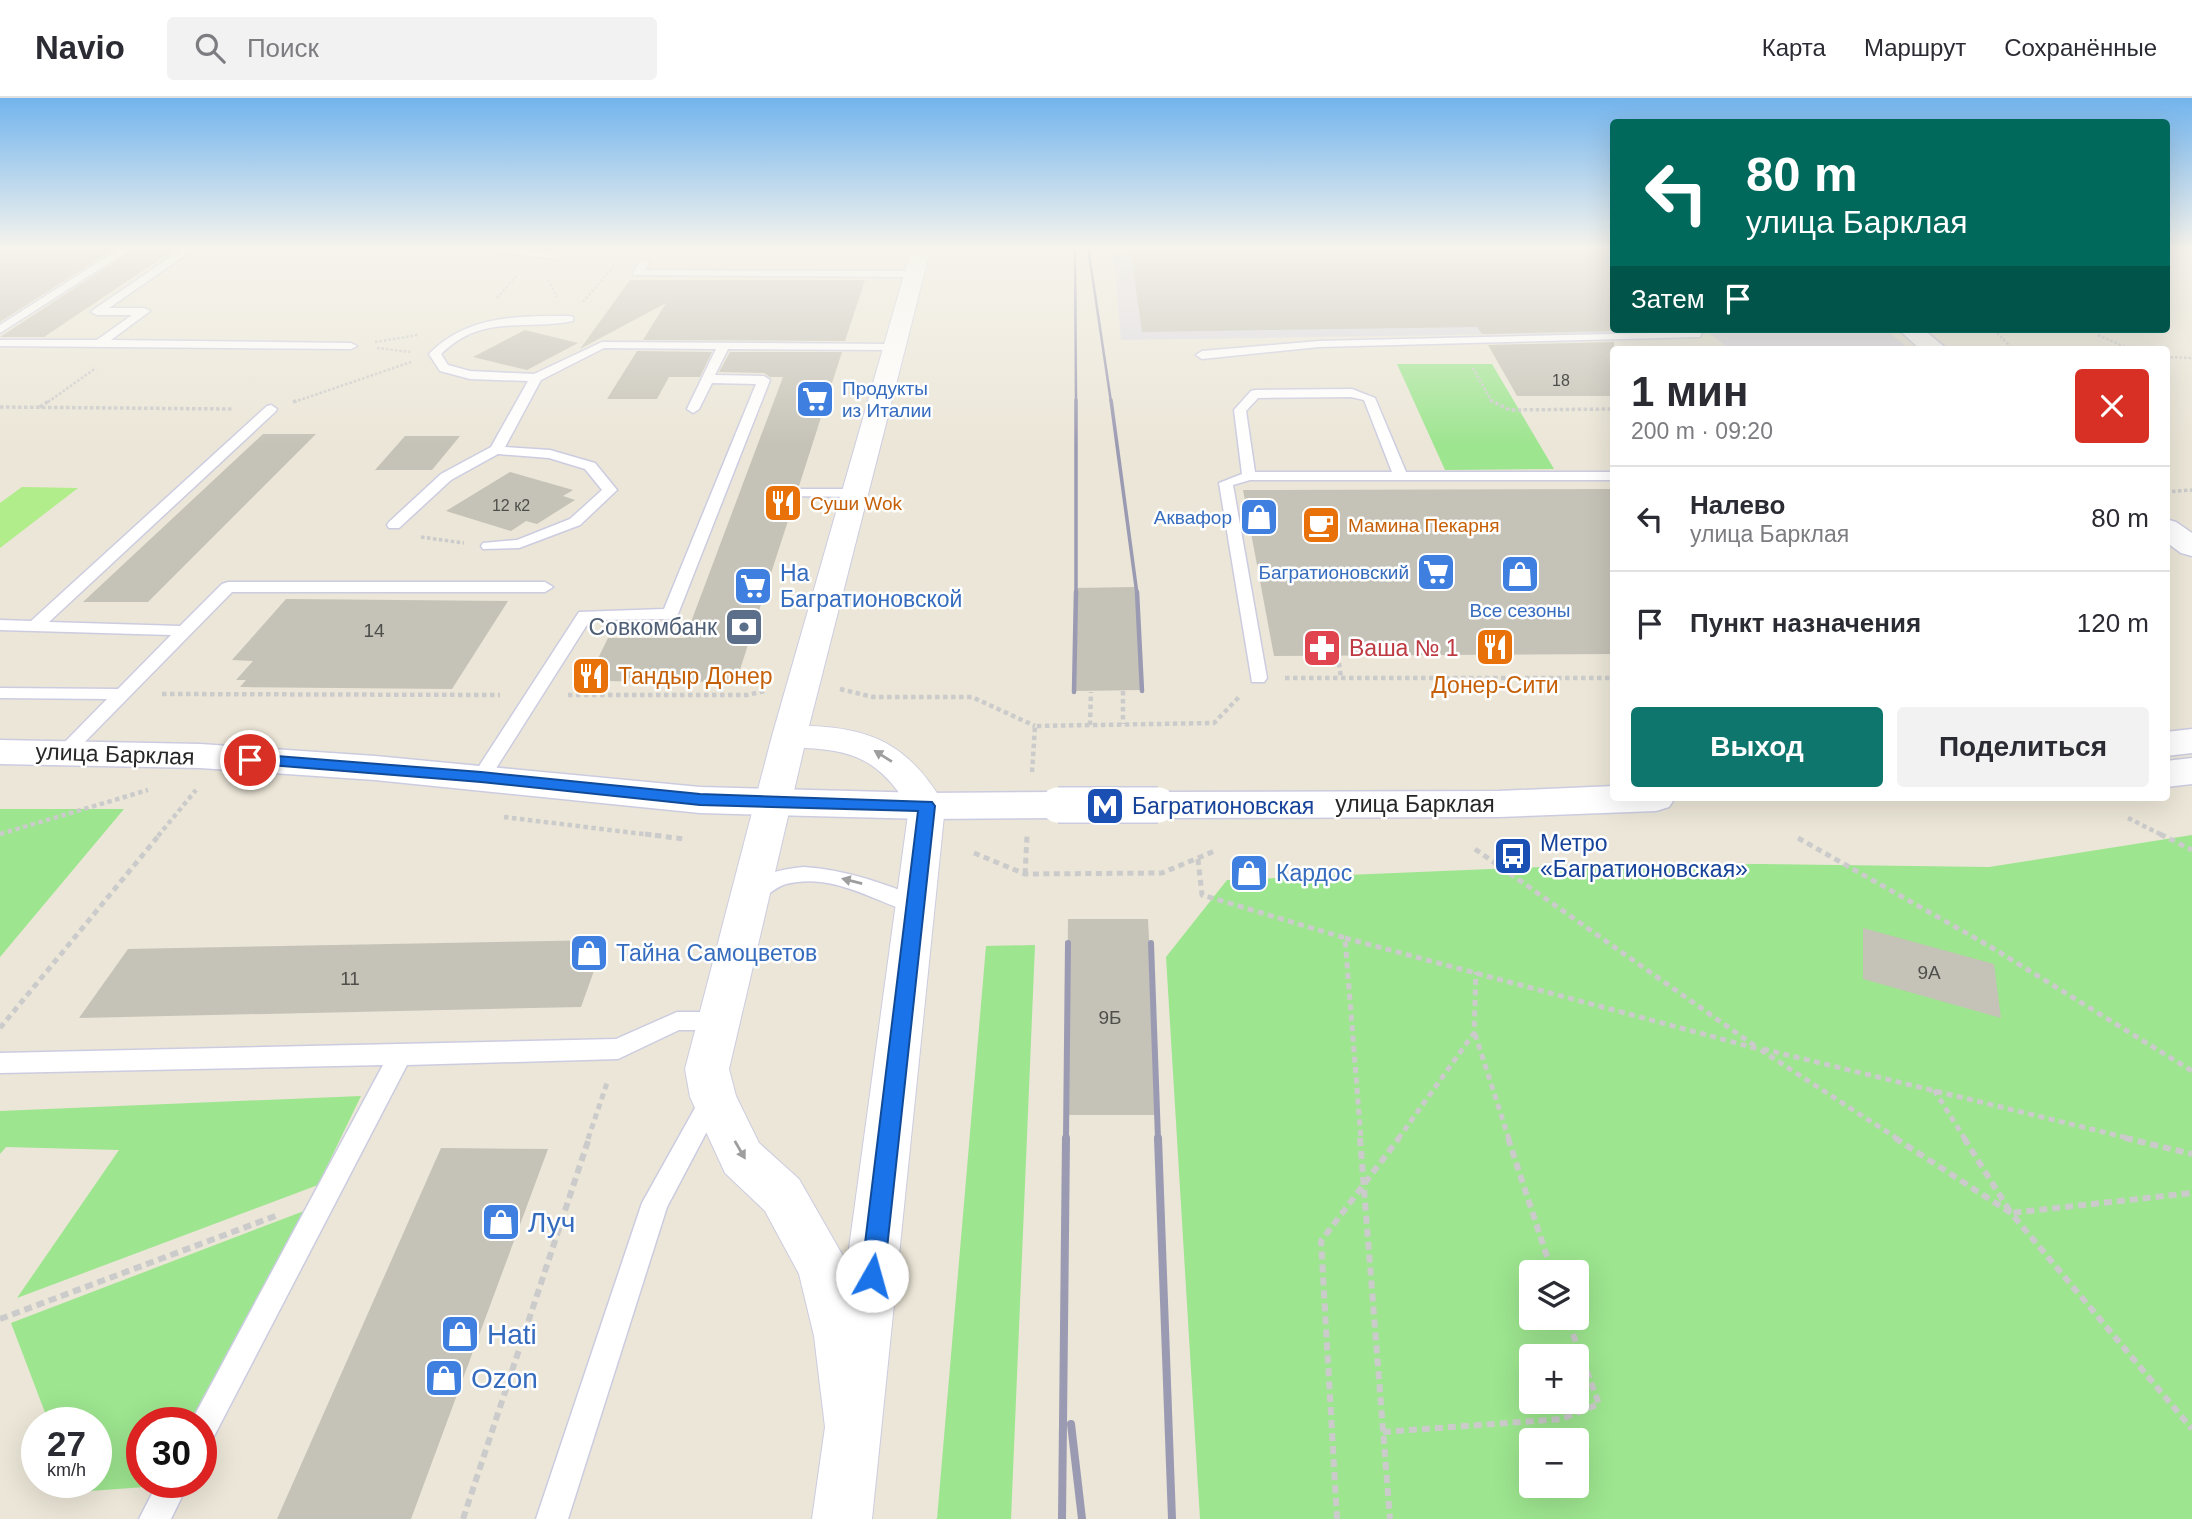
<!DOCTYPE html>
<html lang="ru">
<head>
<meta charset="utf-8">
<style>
  body { margin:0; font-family:Arial,sans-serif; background:#f2f2f3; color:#2b2b33; height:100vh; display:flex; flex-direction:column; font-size:26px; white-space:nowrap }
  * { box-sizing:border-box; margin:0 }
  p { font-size:23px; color:#7c7c81 }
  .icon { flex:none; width:38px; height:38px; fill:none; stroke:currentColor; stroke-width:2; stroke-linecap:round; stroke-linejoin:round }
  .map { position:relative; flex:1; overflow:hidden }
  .panel { position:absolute; left:1610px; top:248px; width:560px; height:455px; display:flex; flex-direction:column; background:#fff; border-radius:7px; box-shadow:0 7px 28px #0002 }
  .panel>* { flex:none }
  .top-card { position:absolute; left:1610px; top:21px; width:560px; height:214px; border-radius:7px; box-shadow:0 7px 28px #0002; background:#00695c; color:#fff; overflow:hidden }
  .tools { position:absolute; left:1519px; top:1162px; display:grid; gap:14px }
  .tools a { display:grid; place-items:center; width:70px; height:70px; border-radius:7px; background:#fff; box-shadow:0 7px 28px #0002; font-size:35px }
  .speed { position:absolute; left:21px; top:1309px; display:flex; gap:14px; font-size:35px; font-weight:700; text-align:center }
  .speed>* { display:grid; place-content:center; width:91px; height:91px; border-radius:50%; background:#fff; box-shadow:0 7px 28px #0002; line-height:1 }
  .speed small { font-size:18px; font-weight:400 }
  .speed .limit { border:10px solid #d22; background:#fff; color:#111 }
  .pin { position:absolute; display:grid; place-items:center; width:60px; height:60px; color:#fff; margin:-30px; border:4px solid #fff; border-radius:50%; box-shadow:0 2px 7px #0007 }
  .me { position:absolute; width:77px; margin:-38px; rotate:7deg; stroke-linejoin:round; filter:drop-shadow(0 0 5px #0008) }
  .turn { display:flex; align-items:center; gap:24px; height:147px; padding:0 21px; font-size:32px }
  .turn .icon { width:91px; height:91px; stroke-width:2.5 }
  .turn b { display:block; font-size:49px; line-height:60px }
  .then { display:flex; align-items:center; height:66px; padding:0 21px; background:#0003; gap:14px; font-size:26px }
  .round { display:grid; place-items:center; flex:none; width:74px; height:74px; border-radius:7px; background:#f2f2f3 }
  .head { display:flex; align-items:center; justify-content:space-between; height:119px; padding:0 21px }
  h1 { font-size:42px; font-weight:700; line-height:52px }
  .button { display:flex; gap:14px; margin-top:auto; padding:14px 21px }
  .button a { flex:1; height:80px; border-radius:7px; background:#0f766e; color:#fff; font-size:28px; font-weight:700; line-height:80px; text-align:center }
  .button a+a { background:#f2f2f3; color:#2b2b33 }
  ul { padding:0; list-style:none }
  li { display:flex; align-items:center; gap:21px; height:105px; padding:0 21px; border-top:2px solid #e1e1e2 }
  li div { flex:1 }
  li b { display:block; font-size:26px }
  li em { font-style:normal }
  header { display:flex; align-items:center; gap:42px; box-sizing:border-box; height:98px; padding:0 35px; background:#fff; border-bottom:2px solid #e1e1e2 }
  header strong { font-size:33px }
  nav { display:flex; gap:38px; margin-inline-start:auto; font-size:24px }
  .search { width:490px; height:63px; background:#f2f2f3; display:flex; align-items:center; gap:18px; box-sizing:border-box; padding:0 24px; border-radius:7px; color:#7c7c81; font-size:26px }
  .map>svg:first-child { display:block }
  .industrial { fill:#ddd8e2 }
  .green { fill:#9de58f; fill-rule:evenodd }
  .pitch { fill:#b1ed8a }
  .building { fill:#c5c2b7 }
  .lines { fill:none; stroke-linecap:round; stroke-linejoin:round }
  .lane-casing { stroke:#cccce1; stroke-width:3 }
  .street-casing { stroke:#cccce1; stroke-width:2 }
  .secondary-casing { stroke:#cccce1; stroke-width:3 }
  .path-far4 { stroke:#cbcbcb; stroke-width:2.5; stroke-dasharray:2.5 2; stroke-linecap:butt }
  .path-far3 { stroke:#cbcbcb; stroke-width:3.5; stroke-dasharray:3.5 2.5; stroke-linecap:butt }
  .path-far2 { stroke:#cbcbcb; stroke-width:4.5; stroke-dasharray:4.5 3.5; stroke-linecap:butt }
  .path-far1 { stroke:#cbcbcb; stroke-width:5; stroke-dasharray:6 4.5; stroke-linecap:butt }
  .path { stroke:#cbcbcb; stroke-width:6; stroke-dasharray:8 5; stroke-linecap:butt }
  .lane { fill:#fff; fill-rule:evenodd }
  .street { fill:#fff; fill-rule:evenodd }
  .secondary { fill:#fff; fill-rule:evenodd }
  .rail-far4 { stroke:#9b9ab3; stroke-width:2.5 }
  .rail-far3 { stroke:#9b9ab3; stroke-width:3.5 }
  .rail-far2 { stroke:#9b9ab3; stroke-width:4.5 }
  .rail-far1 { stroke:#9b9ab3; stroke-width:6 }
  .rail { stroke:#9b9ab3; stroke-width:8 }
  .secondary-bridge-casing { stroke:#cccce1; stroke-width:38; stroke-linecap:butt }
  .secondary-bridge { stroke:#fff; stroke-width:35 }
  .oneway { fill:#9e9e9e }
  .route { fill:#1a73e8; stroke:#114b97; stroke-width:2 }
  .labels { text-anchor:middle; stroke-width:5; stroke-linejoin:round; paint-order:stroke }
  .far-number-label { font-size:16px; fill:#4e4e4b }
  .far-shop-label { font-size:19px; fill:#366cbe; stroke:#fff; text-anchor:end }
  .far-food-label { font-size:19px; fill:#c56008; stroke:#fff; text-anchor:start }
  .number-label { font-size:19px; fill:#4e4e4b }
  .shop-label { font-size:23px; fill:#366cbe; stroke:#fff; text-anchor:start }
  .service-label { font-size:23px; fill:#4e5e75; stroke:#fff; text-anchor:end }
  .health-label { font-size:23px; fill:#be3a42; stroke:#fff; text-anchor:start }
  .food-label { font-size:23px; fill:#c56008; stroke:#fff; text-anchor:start }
  .street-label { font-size:23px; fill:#272727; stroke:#fff }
  .transit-label { font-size:23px; fill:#164399; stroke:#fff; text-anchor:start }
  .near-shop-label { font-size:28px; fill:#366cbe; stroke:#fff; text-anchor:start }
</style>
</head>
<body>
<header>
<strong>Navio</strong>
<div class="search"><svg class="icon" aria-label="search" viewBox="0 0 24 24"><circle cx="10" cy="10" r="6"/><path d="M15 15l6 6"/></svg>Поиск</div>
<nav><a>Карта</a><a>Маршрут</a><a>Сохранённые</a></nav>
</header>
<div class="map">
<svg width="2192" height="1421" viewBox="0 0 2192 1421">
  <rect width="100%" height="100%" fill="#ebe6d7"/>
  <path class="industrial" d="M1113,149H1613L1614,231H1884L1911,252H1730L1707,233L1121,242Z"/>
  <path class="green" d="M1397,266H1492L1554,371L1445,372Z
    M0,711H124L0,859Z
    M2192,737V1421H1200L1166,859L1227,782L1564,768L1760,766L1989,769ZM1531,1174H1577V1220H1531ZM1531,1258H1577V1304H1531ZM1531,1342H1577V1388H1531Z
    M1035,847L1011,1421H937L986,848Z
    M361,998L318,1087L17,1200L119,1052L6,1049L0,1056V1013Z
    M304,1113L192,1325H142V1384H161L159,1388L76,1394L72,1384H96V1325H49L11,1225Z"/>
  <path class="pitch" d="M22,389L78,390L0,450V405Z"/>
  <path class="building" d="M0,149H117L0,224Z
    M137,149H178L44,239H0Z
    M1130,149H1614V233L1482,236L1477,229L1142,234Z
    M630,182H865L845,243L643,242L666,205L580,251Z
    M525,232L578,245L527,272L473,259Z
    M1614,244V298H1517L1488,247Z
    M637,253L712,254L700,279H669L657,301H607Z
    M730,254H842L799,388L786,394L789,399L795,401L736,584L587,583L608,540H685L783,279H770L764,275L719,274Z
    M263,336H316L148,504H83Z
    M405,338H460L432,372H375Z
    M510,374L573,392L563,398L575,402L537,426L526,423L511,433L446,413Z
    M1614,391V556L1274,558L1243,392Z
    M1135,489L1141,592L1075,593L1076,490Z
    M286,501L508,503L452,591L240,589L246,582H236L253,563L232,562Z
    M1068,821H1148L1158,1017H1066Z
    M1863,830L1994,866L2001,920L1863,881Z
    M605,842L581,909L79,920L128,851Z
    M441,1050L548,1051L411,1421H277Z"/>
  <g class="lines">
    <defs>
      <path id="lane" d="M122,149H134L0,235V227Z
        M185,149H197L109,210H144L150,213L111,242L351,245L357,248L351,251L0,248V242H97L132,217H97L91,214L93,212Z
        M495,149L556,155L561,158L556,161L499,154L495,153Z
        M644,162L649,165L645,172L914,173L919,176L914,179L634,177L633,175L640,163Z
        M569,218L573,219V223C523,233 483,215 441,256L448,267L470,273L534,276L602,244L892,246L898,249L892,252L728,251L715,277L764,278L770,282L678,516L670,521L590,522L488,683H474L472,679L579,514L664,511L756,286L712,285L699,311L693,315L687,311L716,251L604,250L541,282L505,349L550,352L595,365L617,392L580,427L519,450L483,451L481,448L483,445L517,442L570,421L602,392L585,371L549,360L498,356L451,382L399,430H389L387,427L389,424L441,376L491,349L528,283L470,281L440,273L429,256L431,254C469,217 519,218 569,218Z
        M1691,231H1703L1700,239L1319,249L1202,261L1196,257L1202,253L1319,243L1691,234Z
        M1352,291L1375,300L1406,374H1614V382H1250L1233,387L1267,580L1264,584H1252L1219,385L1242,376L1234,312L1251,293L1255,292ZM1351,299L1364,302L1392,374H1255L1246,313L1258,300Z
        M271,307L277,311L275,314L49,524L180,528L222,486L228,484H545L553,489L545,494H232L71,658H59L56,654L59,650L107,601L0,600V590L118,591L171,537L0,532V522L31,523L267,308Z
        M796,391H854L861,395L854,399L791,398L789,395Z
        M804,769C846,772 885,785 923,802L926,808L923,814L916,816C874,803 832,774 786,786C773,790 765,801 753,805L746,802L743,797C754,776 782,771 804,769Z
        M677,914H719L727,916L730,923L727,930L719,932H679L618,961L407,967L211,1344L201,1349V1325L191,1324L383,967L0,975V955L616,941Z
        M713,989L721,992L725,999L667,1109L568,1421H536L642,1105L705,992Z
        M158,1384H189L171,1421H139Z"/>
      <path id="street" d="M912,149H931L809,628C876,630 911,650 945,708L872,1421H812L825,1329L814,1238L799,1176L765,1113L725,1075L690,999L685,971L772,638ZM804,650C856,652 880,664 909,709L847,1165L799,1081L759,1045L736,998L729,971Z"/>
      <path id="secondary" d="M1898,231H1923L1948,252H1921Z
        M2166,421L2176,424L2192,435V458L2181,455L2166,444Z
        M2192,631V655L2166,658V634Z
        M0,642L200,646L375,658L700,689L927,695L1058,694L1072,698L1077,707L1072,716L1058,720L927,721L700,715L375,682L200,670L0,666Z
        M2192,660V686L2166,689V663Z
        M1614,688V700H1675L1669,709L1656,713L1499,719L1158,720L1144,716L1139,707L1144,698L1158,694L1499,693Z"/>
    </defs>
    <use href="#lane" class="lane-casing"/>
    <use href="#street" class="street-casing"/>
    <use href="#secondary" class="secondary-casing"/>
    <path class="path-far4" d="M548,182L557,199
      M497,200L517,177
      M583,204L614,168
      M1997,235L2014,252
      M2098,237L2132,252
      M375,244L418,237
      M377,250L410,254
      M2166,259L2192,260
      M1473,270L1492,304
      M48,304L96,270
      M294,304L411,264"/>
    <path class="path-far3" d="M1490,302L1510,312L1614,311
      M293,304L299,302
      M0,309L233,311
      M40,309L50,302
      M2166,394L2192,392
      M421,439L464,445"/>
    <path class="path-far2" d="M1338,557L1341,580
      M1285,580H1614
      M840,591L873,599H972L1035,628
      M1123,593V626
      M162,596L500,597
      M568,597H747L765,593
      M1090,627L1091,594
      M1032,674L1035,628L1214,625L1239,599
      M504,719L659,738
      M2128,720L2164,738
      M0,736L148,692
      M158,738L196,692"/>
    <path class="path-far1" d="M645,736L684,741
      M2160,736L2192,752
      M1798,740L1991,849L2192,973
      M1475,751L1755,948
      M974,755L1025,776L1162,775L1217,752
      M1198,761L1202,797L1345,840L1361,1041
      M1025,776L1027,738
      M1345,840L1759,951L1898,1041
      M0,930L160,736
      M1475,936L1509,1041
      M1763,951L2132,1041
      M1934,992L1965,1041
      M588,1041L608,982
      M1398,1041L1474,935L1476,874"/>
    <path class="path" d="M1360,1040L1390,1421
      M1508,1040L1552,1174
      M1895,1040L2011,1115L2192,1331
      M1964,1040L2011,1115L2192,1095
      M2125,1040L2192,1056
      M0,1221L278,1117
      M1383,1334L1562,1321L1599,1306L1567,1220
      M463,1421L589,1040
      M1337,1421L1321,1143L1399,1040"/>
    <use href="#lane" class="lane"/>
    <use href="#street" class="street"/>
    <use href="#secondary" class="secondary"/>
    <path class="rail-far4" d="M1075,149L1076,304
      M1088,149L1111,304"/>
    <path class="rail-far3" d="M1076,302V496
      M1111,302L1137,496"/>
    <path class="rail-far2" d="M1137,494L1142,593
      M1074,594L1076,494"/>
    <path class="rail-far1" d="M1151,845L1158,1041
      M1066,1041L1068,845"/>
    <path class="rail" d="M1158,1040L1172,1421
      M1071,1326L1082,1421
      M1062,1421L1066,1040"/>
    <defs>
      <path id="secondary-bridge" d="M1058,707H1158"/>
    </defs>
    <use href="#secondary-bridge" class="secondary-bridge-casing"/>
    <use href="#secondary-bridge" class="secondary-bridge"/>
  </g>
  <defs><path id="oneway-solid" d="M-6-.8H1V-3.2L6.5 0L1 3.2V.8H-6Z" transform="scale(1.75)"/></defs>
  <g class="oneway">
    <use href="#oneway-solid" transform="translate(883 658) rotate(-148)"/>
    <use href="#oneway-solid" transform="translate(852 783) rotate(-166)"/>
    <use href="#oneway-solid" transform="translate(740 1052) rotate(60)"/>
  </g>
  <linearGradient id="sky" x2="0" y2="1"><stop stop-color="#72b4ed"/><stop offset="0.43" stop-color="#f6f4ed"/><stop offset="1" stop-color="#f6f4ed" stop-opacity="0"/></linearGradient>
  <rect width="2192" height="348" fill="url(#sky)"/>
  <path class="route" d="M250,656L481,674L700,696L932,704L935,708L884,1178L880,1186L872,1189L864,1186L861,1178L918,713L700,707L481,684L245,665L243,662Z"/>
  <defs>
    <symbol id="supermarket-square" viewBox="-11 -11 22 22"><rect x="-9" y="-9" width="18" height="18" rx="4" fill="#3f7fe0" stroke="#fff"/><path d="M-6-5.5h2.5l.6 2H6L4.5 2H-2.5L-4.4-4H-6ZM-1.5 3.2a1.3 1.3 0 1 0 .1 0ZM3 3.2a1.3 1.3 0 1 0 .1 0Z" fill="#fff"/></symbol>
    <symbol id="restaurant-square" viewBox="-11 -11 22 22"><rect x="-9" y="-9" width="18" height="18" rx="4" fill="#e8710a" stroke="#fff"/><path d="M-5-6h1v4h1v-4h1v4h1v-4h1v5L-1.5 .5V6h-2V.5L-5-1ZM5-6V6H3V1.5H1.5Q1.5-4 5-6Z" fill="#fff"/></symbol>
    <symbol id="shop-square" viewBox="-11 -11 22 22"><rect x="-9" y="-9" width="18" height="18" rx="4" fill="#3f7fe0" stroke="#fff"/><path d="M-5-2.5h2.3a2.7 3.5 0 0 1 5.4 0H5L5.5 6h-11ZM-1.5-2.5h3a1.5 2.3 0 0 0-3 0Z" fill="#fff"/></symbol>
    <symbol id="cafe-square" viewBox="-11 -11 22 22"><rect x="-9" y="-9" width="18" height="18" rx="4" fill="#e8710a" stroke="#fff"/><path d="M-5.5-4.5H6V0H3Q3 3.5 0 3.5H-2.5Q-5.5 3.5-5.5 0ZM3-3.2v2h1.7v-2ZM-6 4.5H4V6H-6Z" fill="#fff"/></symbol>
    <symbol id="bank-square" viewBox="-11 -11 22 22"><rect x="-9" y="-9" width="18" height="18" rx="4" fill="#5c6f8a" stroke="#fff"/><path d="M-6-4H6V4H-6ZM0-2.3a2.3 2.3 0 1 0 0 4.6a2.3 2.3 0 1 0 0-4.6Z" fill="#fff"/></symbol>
    <symbol id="pharmacy-square" viewBox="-11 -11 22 22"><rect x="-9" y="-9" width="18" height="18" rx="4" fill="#e0444e" stroke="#fff"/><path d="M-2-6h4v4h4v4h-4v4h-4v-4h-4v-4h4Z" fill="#fff"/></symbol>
    <symbol id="metro-square" viewBox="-11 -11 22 22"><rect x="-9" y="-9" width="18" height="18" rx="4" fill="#1a4fb4" stroke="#fff"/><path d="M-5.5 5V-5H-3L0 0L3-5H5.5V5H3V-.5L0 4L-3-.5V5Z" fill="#fff"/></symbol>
    <symbol id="bus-square" viewBox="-11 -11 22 22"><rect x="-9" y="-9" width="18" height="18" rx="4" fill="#1a4fb4" stroke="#fff"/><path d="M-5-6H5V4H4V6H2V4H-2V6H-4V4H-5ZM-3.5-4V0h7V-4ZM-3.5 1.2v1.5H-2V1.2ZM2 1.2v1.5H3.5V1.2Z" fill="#fff"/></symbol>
  </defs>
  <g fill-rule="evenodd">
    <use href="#supermarket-square" x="793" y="279" width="44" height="44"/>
    <use href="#restaurant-square" x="761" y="383" width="44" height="44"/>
    <use href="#shop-square" x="1237" y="397" width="44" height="44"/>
    <use href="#cafe-square" x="1299" y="405" width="44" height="44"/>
    <use href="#supermarket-square" x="1414" y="452" width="44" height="44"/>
    <use href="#shop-square" x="1498" y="454" width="44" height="44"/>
    <use href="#supermarket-square" x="731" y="466" width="44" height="44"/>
    <use href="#bank-square" x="722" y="507" width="44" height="44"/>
    <use href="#restaurant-square" x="1473" y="527" width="44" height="44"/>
    <use href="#pharmacy-square" x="1300" y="528" width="44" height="44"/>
    <use href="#restaurant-square" x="569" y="556" width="44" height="44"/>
    <use href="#metro-square" x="1083" y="686" width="44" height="44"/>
    <use href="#bus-square" x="1491" y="736" width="44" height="44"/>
    <use href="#shop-square" x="1227" y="753" width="44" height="44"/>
    <use href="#shop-square" x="567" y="833" width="44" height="44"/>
    <use href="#shop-square" x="479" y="1102" width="44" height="44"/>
    <use href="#shop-square" x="438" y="1214" width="44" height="44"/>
    <use href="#shop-square" x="422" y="1258" width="44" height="44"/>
  </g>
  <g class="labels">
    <g class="far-number-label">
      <text x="1561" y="288">18</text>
      <text x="511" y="413">12 к2</text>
    </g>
    <g class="far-shop-label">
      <text x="842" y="297" text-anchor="start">Продукты<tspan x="842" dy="22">из Италии</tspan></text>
      <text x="1232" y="426">Аквафор</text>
      <text x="1409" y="481">Багратионовский</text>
      <text x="1520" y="519" text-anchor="middle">Все сезоны</text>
    </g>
    <g class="far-food-label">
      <text x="810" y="412">Суши Wok</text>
      <text x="1348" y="434">Мамина Пекарня</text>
    </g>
    <g class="number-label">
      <text x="374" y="539">14</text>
      <text x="1929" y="881">9А</text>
      <text x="350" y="887">11</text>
      <text x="1110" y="926">9Б</text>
    </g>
    <g class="shop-label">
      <text x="780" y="483">На<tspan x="780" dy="26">Багратионовской</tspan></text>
      <text x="1276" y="783">Кардос</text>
      <text x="616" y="863">Тайна Самоцветов</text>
    </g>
    <g class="service-label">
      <text x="717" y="537">Совкомбанк</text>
    </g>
    <g class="health-label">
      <text x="1349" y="558">Ваша № 1</text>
    </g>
    <g class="food-label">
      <text x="618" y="586">Тандыр Донер</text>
      <text x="1495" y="595" text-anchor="middle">Донер-Сити</text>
    </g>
    <g class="street-label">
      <text transform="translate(115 656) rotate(2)" y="8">улица Барклая</text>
      <text x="1415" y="714">улица Барклая</text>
    </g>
    <g class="transit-label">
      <text x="1132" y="716">Багратионовская</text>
      <text x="1540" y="753">Метро<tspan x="1540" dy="26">«Багратионовская»</tspan></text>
    </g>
    <g class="near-shop-label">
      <text x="528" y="1134">Луч</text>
      <text x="487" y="1246">Hati</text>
      <text x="471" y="1290">Ozon</text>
    </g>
  </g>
</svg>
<div class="tools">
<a><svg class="icon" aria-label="layers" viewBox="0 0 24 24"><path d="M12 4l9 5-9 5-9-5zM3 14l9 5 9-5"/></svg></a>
<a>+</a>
<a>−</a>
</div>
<div class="speed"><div>27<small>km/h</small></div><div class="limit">30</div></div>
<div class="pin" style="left:250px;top:662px;background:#d93025"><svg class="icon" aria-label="arrive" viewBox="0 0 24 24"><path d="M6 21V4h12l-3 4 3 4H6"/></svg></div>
<svg class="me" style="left:872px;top:1178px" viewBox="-20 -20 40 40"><circle r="19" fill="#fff"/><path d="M0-13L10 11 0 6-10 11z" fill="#1a73e8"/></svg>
<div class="top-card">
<div class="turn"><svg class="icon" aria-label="left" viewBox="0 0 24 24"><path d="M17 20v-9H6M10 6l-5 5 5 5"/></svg><div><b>80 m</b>улица Барклая</div></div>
<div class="then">Затем<svg class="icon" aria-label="arrive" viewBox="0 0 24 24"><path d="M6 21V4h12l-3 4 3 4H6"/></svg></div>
</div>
<section class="panel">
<div class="head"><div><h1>1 мин</h1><p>200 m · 09:20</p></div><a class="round" style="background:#d93025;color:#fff"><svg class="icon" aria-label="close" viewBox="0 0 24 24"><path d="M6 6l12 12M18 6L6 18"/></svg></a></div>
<ul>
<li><svg class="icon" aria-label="left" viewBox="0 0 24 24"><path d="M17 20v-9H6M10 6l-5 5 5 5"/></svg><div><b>Налево</b><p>улица Барклая</p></div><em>80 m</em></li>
<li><svg class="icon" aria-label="arrive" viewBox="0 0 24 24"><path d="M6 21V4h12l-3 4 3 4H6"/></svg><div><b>Пункт назначения</b></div><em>120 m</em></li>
</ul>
<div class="button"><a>Выход</a><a>Поделиться</a></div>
</section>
</div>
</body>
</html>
